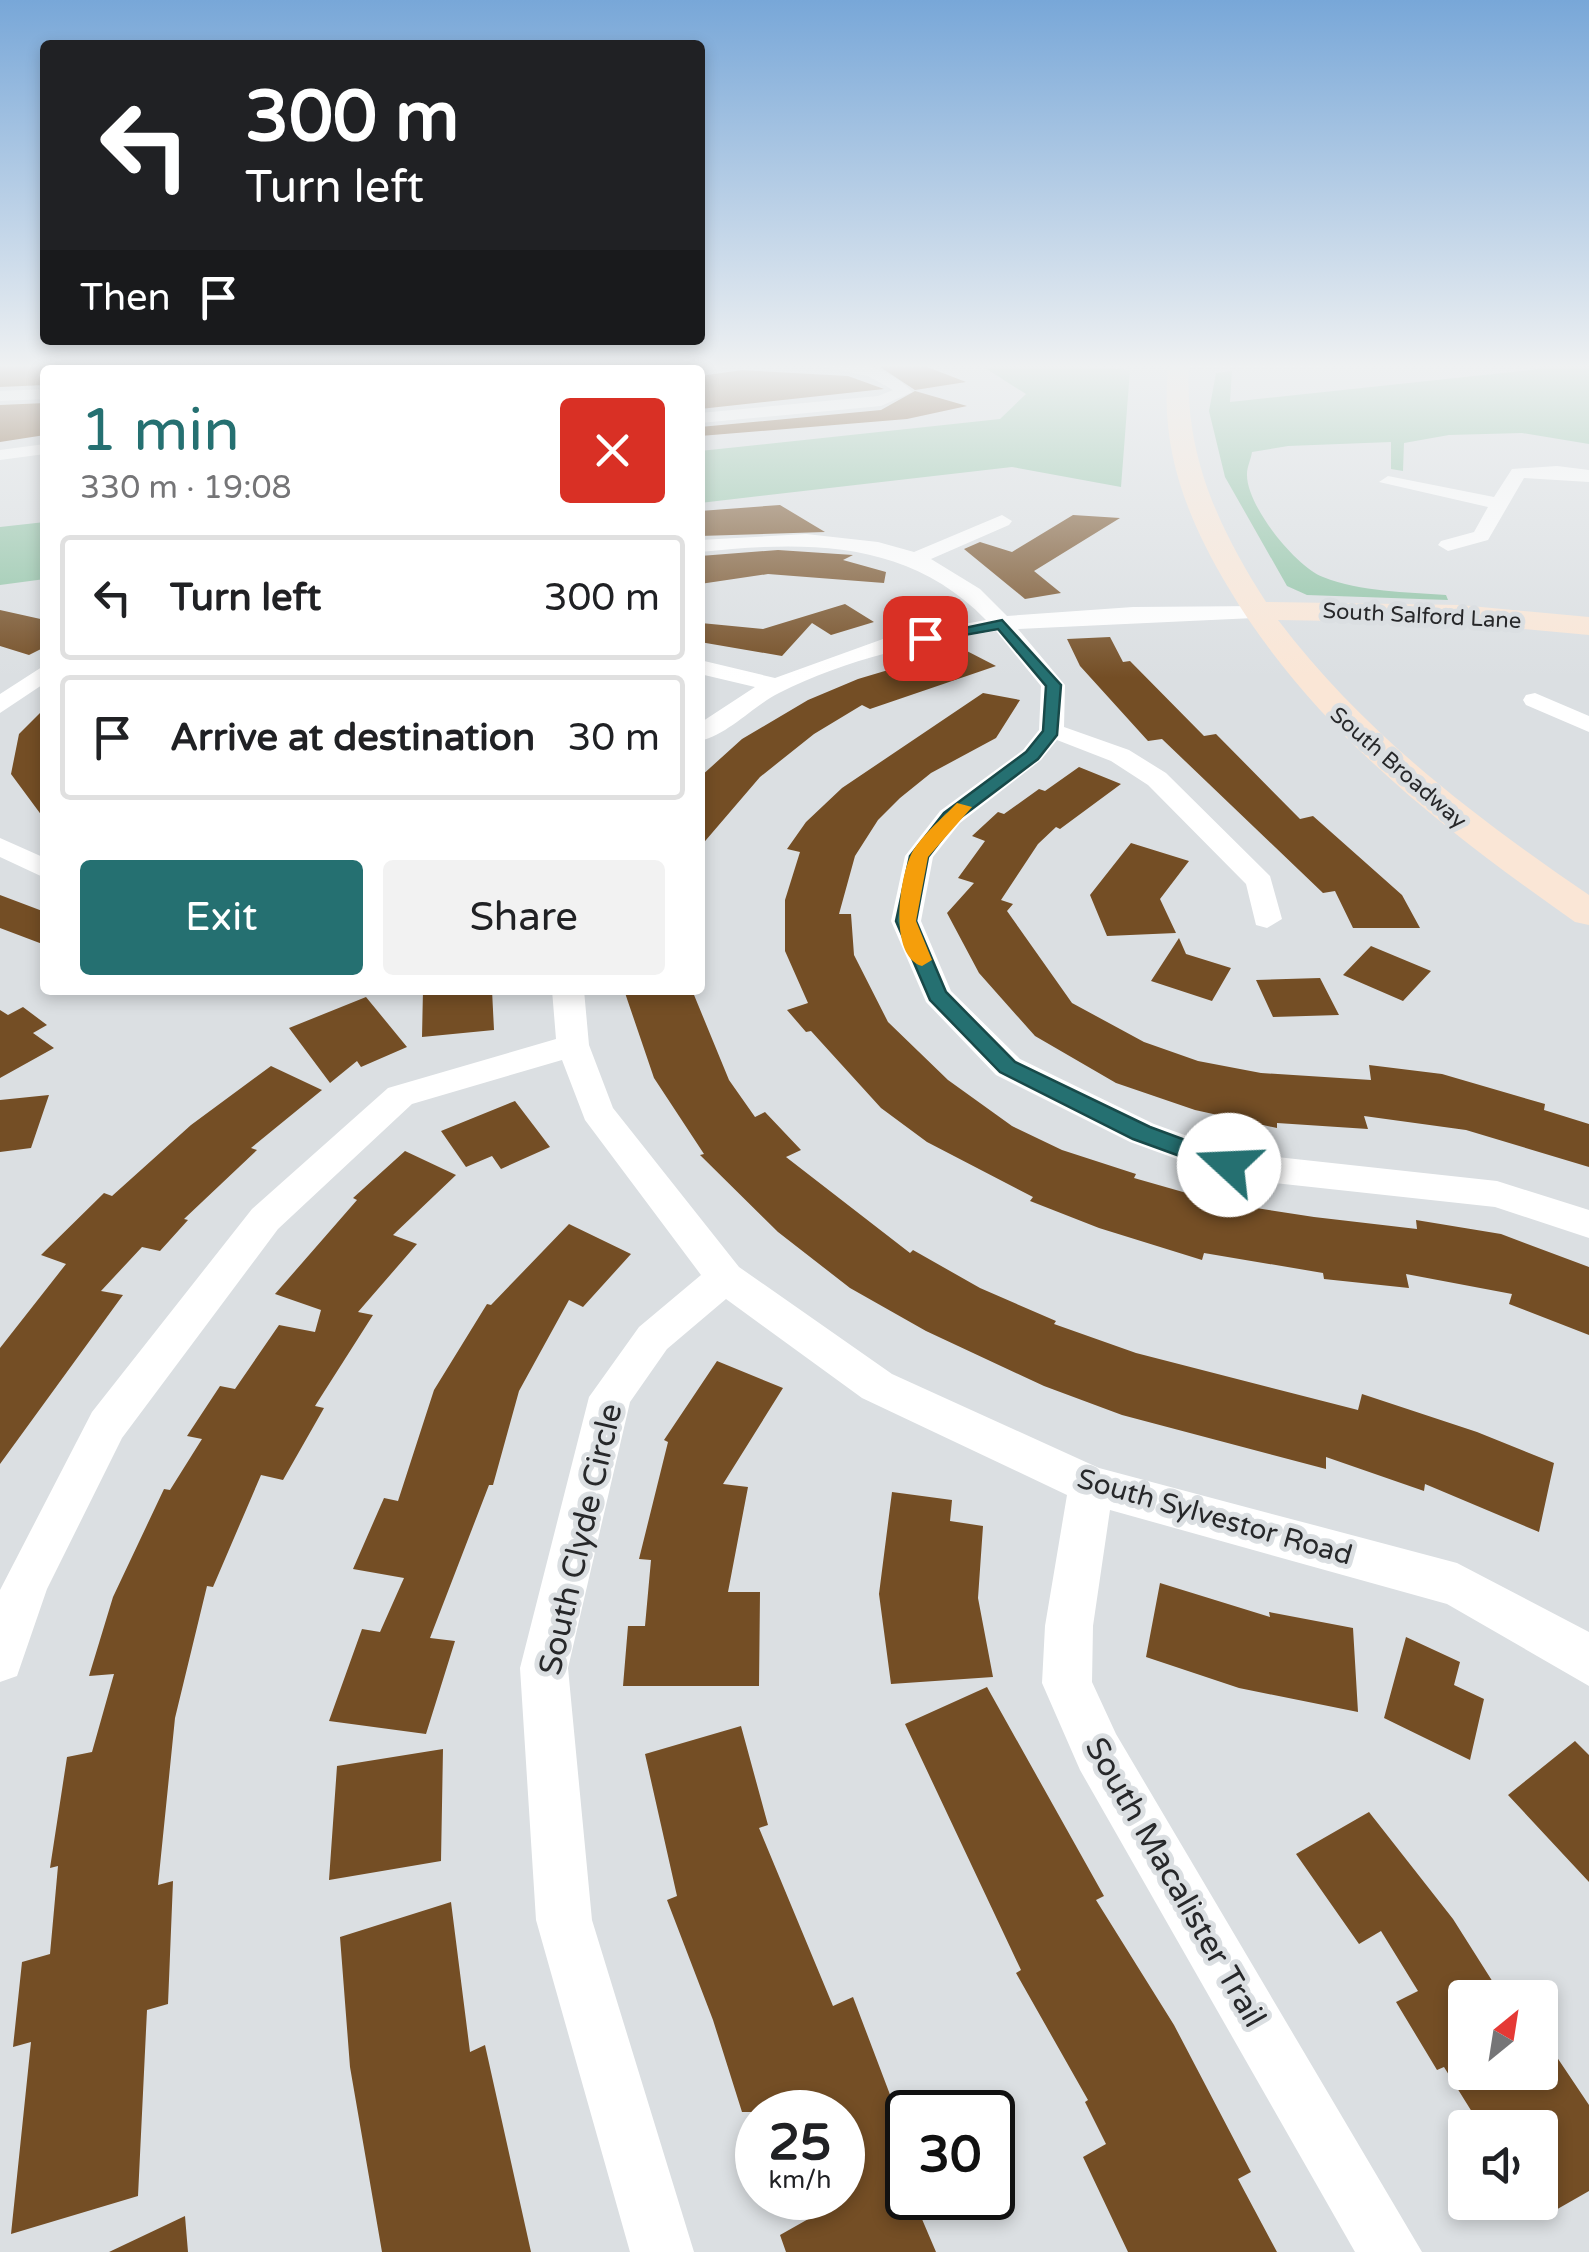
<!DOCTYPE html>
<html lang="en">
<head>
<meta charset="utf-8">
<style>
  body { margin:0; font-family:"Varela Round",sans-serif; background:#f2f2f2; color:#202124; height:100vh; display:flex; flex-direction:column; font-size:38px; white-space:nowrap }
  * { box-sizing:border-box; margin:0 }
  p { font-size:32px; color:#757577 }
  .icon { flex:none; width:55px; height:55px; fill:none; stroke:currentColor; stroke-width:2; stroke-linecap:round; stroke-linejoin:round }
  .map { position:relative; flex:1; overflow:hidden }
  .side { position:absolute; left:40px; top:365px; width:665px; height:630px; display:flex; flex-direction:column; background:#fff; border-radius:10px; box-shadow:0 5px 15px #0003 }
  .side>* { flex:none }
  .banner { position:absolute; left:40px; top:40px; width:665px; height:305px; border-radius:10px; box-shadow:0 5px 15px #0003; background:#202124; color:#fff; overflow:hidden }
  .needle { width:65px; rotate:30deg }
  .controls { position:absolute; left:1448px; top:1980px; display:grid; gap:20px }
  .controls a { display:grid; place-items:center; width:110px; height:110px; border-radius:10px; background:#fff; box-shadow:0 5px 15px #0003; font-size:50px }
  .speed { position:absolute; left:735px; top:2090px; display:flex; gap:20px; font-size:50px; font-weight:700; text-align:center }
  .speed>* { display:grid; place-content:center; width:130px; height:130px; border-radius:50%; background:#fff; box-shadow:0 5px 15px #0003; line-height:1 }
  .speed small { font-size:25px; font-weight:400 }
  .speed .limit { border:5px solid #111; border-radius:15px; background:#fff; color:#111 }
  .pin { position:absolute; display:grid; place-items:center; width:85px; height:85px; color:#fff; margin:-42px; border-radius:20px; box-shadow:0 5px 15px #0006 }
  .me { position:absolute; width:110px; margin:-55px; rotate:290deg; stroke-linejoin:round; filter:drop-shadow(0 0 8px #0008) }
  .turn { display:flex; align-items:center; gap:35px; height:210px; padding:0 40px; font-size:45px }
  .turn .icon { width:130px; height:130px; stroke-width:2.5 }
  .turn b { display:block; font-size:70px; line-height:85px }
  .then { display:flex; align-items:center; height:95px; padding:0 40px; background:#0003; gap:20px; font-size:38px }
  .round { display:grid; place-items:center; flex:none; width:105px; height:105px; border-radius:10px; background:#f2f2f2 }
  .summary { display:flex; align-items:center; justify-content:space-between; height:170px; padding:0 40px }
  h1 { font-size:60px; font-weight:600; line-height:75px; color:#257071 }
  .cta { display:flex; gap:20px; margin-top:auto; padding:20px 40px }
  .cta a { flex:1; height:115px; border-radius:10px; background:#257071; color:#fff; font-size:40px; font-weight:600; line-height:115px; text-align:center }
  .cta a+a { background:#f2f2f2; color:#202124 }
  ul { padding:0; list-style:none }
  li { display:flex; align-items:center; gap:30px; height:125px; margin:0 20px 15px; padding:0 20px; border:5px solid #e0e0e0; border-radius:10px }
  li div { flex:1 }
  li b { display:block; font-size:38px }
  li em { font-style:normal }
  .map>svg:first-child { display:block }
  .green { fill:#8fc3a5 }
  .building { fill:#744e25 }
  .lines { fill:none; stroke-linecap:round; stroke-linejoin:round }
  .street { fill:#fff; fill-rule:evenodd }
  .secondary { fill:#fae6d6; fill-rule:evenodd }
  .route { fill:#257071; stroke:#184949; stroke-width:2.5 }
  .slow { fill:#f59e0b }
  .labels { text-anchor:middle; stroke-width:10; stroke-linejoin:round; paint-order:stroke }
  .far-street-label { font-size:22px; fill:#27282a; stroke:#dbdfe2 }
  .street-label { font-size:28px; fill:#27282a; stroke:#dbdfe2 }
  .near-street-label { font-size:32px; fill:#27282a; stroke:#dbdfe2 }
</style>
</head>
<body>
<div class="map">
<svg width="1589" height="2252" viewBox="0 0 1589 2252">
  <rect width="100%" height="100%" fill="#dbdfe2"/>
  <path class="green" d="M1019,363L1130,370L1121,487L1012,467L700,503V451L1000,419L1026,394L985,368Z
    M1538,363H1589V444L1522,433L1449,435L1404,443L1403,471L1391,469V442L1288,446L1252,452C1251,459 1247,467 1247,474C1246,505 1295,566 1323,577C1361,592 1406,592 1446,595L1448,600L1307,595L1287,586L1225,477L1209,411L1216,373L1232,371L1230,402L1539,369Z
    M45,522V579L0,585V527Z"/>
  <path class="building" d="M0,363H45V385L0,387Z
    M883,363H917L966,382L915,390L877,365Z
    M742,370L848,376L884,389L700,409V376Z
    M915,391L967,406L907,419L700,436V427L881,410Z
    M45,403V435L0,442V405Z
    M780,505L825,532L700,536V511Z
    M1073,515L1120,518L1034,571L1061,593L1025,599L964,549L980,542L1012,552Z
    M778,550L853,555L843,560L886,572L884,583L768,574L700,584V556Z
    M845,604L874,622L831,635L812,623L782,656L700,642L701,623L763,629Z
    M0,610L45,620V647L29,655L0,646Z
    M1110,637L1123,662L1130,661L1204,736L1216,734L1300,819L1313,816L1402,895L1420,928H1353L1335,891L1323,893L1162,739L1148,741L1080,666L1067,639Z
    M963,649L996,666L870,709L862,705L814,734L760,777L700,847V777L742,739L808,700L858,679L915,662L920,666Z
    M983,693L1020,700L996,738L931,773L900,798L878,820L855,856L839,914H851L854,955L888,1022L948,1080L1012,1126L1062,1150L1136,1174L1134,1178L1218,1202L1314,1217L1417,1229L1416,1220L1501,1234L1589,1267V1335L1509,1304L1512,1294L1406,1274L1409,1288L1324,1279L1323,1273L1204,1253L1202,1260L1099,1228L1030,1201L1033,1197L927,1142L881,1108L811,1031L806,1032L787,1010L808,1003L785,951V900L800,852L787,849L806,822L842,788Z
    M45,708V820L11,774L19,734Z
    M1079,767L1121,784L1060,829L1056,827L1038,844L1001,900L1013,904L1007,911L1072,1003L1144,1042L1198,1061L1261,1073L1371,1080L1369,1065L1442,1074L1545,1104L1544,1110L1589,1124V1167L1466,1130L1364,1116L1368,1129L1277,1123V1128L1195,1110L1116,1083L1035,1036L979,973L947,913L974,883L958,878L985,841L972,836L998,812L1004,814L1039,789L1045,791Z
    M1131,843L1189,861L1160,899L1176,933L1107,936L1090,895Z
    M0,895L45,912V945L0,928Z
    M1179,938L1186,954L1231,968L1212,1001L1151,981Z
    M1371,946L1431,971L1403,1001L1343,975Z
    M1320,978L1339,1015L1273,1017L1256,980Z
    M423,990H492L494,1030L422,1037Z
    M624,990H692L729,1080L755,1117L765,1112L801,1150L786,1157L910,1253L913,1250L980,1288L1056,1321L1054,1324L1136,1353L1358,1410L1362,1394L1477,1432L1554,1463L1539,1532L1425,1484L1424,1491L1326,1457V1469L1122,1415L1044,1386L926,1331L850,1288L778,1232L700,1155L704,1154L654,1078Z
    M366,997L407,1047L361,1067L357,1061L330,1083L289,1028Z
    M23,1007L47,1025L33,1033L54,1048L0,1078V1010L8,1015Z
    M271,1066L322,1090L251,1148L257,1150L184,1219L188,1220L160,1251L142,1247L101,1291L123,1295L0,1464V1348L66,1264L41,1255L104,1193L112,1196L191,1125Z
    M49,1095L31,1148L0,1152V1100Z
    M515,1101L550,1147L501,1169L492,1156L466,1167L441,1131Z
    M405,1151L456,1175L393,1235L417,1244L358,1312L373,1315L315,1406L324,1408L283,1480L261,1475L213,1587L207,1586L175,1718L158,1885L173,1881L168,2004L147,2010L138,2196L11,2234L31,2042L13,2047L22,1962L50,1954L58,1866L50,1868L67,1757L92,1752L114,1674L89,1676L113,1597L164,1489L170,1490L202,1439L187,1436L220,1386L235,1389L279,1325L315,1332L321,1310L275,1294L357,1200L353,1198Z
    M569,1224L631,1254L583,1307L569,1300L519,1391L493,1485H489L430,1638L455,1641L426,1734L329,1721L362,1629L380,1632L404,1578L353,1569L384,1498L398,1501L434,1390L487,1304L491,1305Z
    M717,1361L783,1388L723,1484L748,1487L728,1592H760L759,1686H623L628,1626H645L651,1560L639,1559L668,1442L664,1440Z
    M892,1492L952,1500L950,1521L983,1526L978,1598L993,1677L891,1684L879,1594Z
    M1160,1583L1270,1617L1269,1612L1353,1628L1358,1712L1239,1688L1146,1657Z
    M1406,1637L1460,1662L1454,1685L1484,1699L1470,1760L1384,1718Z
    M987,1687L1104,1896L1096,1900L1174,2025L1251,2172L1238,2179L1277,2252H1128L1083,2157L1106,2144L1085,2102L1088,2100L1016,1973L1021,1970L905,1724Z
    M741,1726L768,1825L759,1828L833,2006L853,1997L900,2121L885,2129L908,2184V2198H913L936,2252H786L780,2235L842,2200V2112H742L713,2020L667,1900L677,1896L645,1754Z
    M1575,1741L1589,1755V1882L1508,1795Z
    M443,1749L441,1861L329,1880L337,1766Z
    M1369,1812L1453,1919L1503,1998H1465V2072H1540V2032L1589,2105V2191L1540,2219V2128H1482L1444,2067L1437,2070L1396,2002L1418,1991L1381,1931L1359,1944L1296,1854Z
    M451,1902L470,2052L485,2045L531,2252H382L350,2067L340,1937Z
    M185,2216L188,2252H109Z"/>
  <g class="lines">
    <path class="street" d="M254,363H268L270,370H254Z
      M354,363H412L376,370H313Z
      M429,363H444L447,370H431Z
      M598,363H613L618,370H602Z
      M696,363H748L700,372L659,370Z
      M804,363C842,361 885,361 912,392L881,406L700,423V413L878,396L893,390L868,376Z
      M1176,363H1328L1320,368H1184Z
      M45,389V399L0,401V391Z
      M45,444V454L0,460V450Z
      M1557,466L1589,470V482L1524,478L1488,540L1448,551L1438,545L1441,541L1474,532L1488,507L1379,482L1388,476L1494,497L1512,469Z
      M1002,515L1012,521L1009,525L931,559L980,589L1007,616L1133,607L1262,606V616L1254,618L1018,629L1065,685L1064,727L1129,750L1166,773L1270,876L1282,919L1267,928L1256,925L1246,884L1148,785L1111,761L1057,740L1041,760L960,823L933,857L921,921L951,991L1020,1059L1154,1124L1232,1152L1497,1181L1589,1210V1238L1495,1207L1229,1178L1130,1142L996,1075L926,1002L891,921L905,856L940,811L1023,750L1039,730L1041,686L996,631C922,642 847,659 779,693C753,706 729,734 700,741V723L755,687L700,674V660L775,678L883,639L986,620C908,539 805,541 700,552V540L806,534L878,542L914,552Z
      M45,665V683L0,713V694Z
      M1535,693L1589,716V732L1526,705L1523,700L1526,695Z
      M0,838L45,858V878L0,857Z
      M552,990H584L589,1045L613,1108L739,1267L892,1374L1099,1468L1457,1563L1589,1632V1686L1447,1604L1110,1510L1093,1626L1092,1682L1116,1734L1422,2252H1355L1080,1770L1042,1683L1045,1626L1067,1495L862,1398L726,1299L667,1349L630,1402L568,1668L592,1920L694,2252H630L536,1920L520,1668L589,1397L639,1327L701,1275L585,1120L562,1060L412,1104L278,1229L122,1438L47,1589L17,1676L0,1682V1590L92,1412L252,1209L388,1088L556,1039Z"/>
    <path class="secondary" d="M1169,363H1189C1184,454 1218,527 1266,602L1460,605L1589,617V635L1460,623L1278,620C1364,733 1472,815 1589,895V925L1575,922C1440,827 1311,727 1228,587C1186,517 1158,445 1169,363Z"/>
  </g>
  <linearGradient id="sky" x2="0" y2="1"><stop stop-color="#78a7d8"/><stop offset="0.54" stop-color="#eff1f2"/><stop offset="1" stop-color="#eff1f2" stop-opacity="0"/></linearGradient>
  <rect width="1589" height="678" fill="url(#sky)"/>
  <path class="route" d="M1002,620L1061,685L1057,735L1038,759L956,821L928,857L916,921L946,992L1015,1062L1150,1127L1237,1159V1171H1221L1133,1139L1000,1072L930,1000L896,921L910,856L944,813L1026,752L1043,731L1046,686L998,629L925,642L917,638Z"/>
  <path class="slow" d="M957,803L972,807L928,857L916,921L932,960L922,966C889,956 899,882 910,857C918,838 943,818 957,803Z"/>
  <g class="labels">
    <g class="far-street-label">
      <text transform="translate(1422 615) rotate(3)" y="8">South Salford Lane</text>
      <text transform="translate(1399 767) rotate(41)" y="8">South Broadway</text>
    </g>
    <g class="street-label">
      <text transform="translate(1215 1516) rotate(16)" y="10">South Sylvestor Road</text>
    </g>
    <g class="near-street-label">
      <text transform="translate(580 1539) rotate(-77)" y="11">South Clyde Circle</text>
      <text transform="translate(1176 1882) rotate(60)" y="11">South Macalister Trail</text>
    </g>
  </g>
</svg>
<div class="controls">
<a><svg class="needle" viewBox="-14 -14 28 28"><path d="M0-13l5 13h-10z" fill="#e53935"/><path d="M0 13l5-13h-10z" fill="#757577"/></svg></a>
<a><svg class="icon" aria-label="sound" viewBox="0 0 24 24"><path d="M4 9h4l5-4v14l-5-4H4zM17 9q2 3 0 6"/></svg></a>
</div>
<div class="speed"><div>25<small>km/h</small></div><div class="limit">30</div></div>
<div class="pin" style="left:925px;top:638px;background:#d93025"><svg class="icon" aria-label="arrive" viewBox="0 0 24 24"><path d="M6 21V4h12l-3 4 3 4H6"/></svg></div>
<svg class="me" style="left:1229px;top:1165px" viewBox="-20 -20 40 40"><circle r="19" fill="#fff"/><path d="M0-13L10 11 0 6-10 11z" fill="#257071"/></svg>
<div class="banner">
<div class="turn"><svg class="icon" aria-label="left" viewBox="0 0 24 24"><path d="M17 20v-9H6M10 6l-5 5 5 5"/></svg><div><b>300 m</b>Turn left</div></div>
<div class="then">Then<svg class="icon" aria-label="arrive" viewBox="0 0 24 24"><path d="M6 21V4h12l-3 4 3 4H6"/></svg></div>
</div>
<section class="side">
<div class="summary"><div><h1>1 min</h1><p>330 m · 19:08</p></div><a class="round" style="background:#d93025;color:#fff"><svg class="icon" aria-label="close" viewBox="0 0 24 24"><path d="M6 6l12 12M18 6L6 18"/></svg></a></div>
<ul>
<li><svg class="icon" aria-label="left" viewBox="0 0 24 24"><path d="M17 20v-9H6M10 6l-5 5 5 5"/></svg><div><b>Turn left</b></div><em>300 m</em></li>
<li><svg class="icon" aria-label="arrive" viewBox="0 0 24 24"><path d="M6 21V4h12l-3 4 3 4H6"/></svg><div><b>Arrive at destination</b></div><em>30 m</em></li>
</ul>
<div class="cta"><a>Exit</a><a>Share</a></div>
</section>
</div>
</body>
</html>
